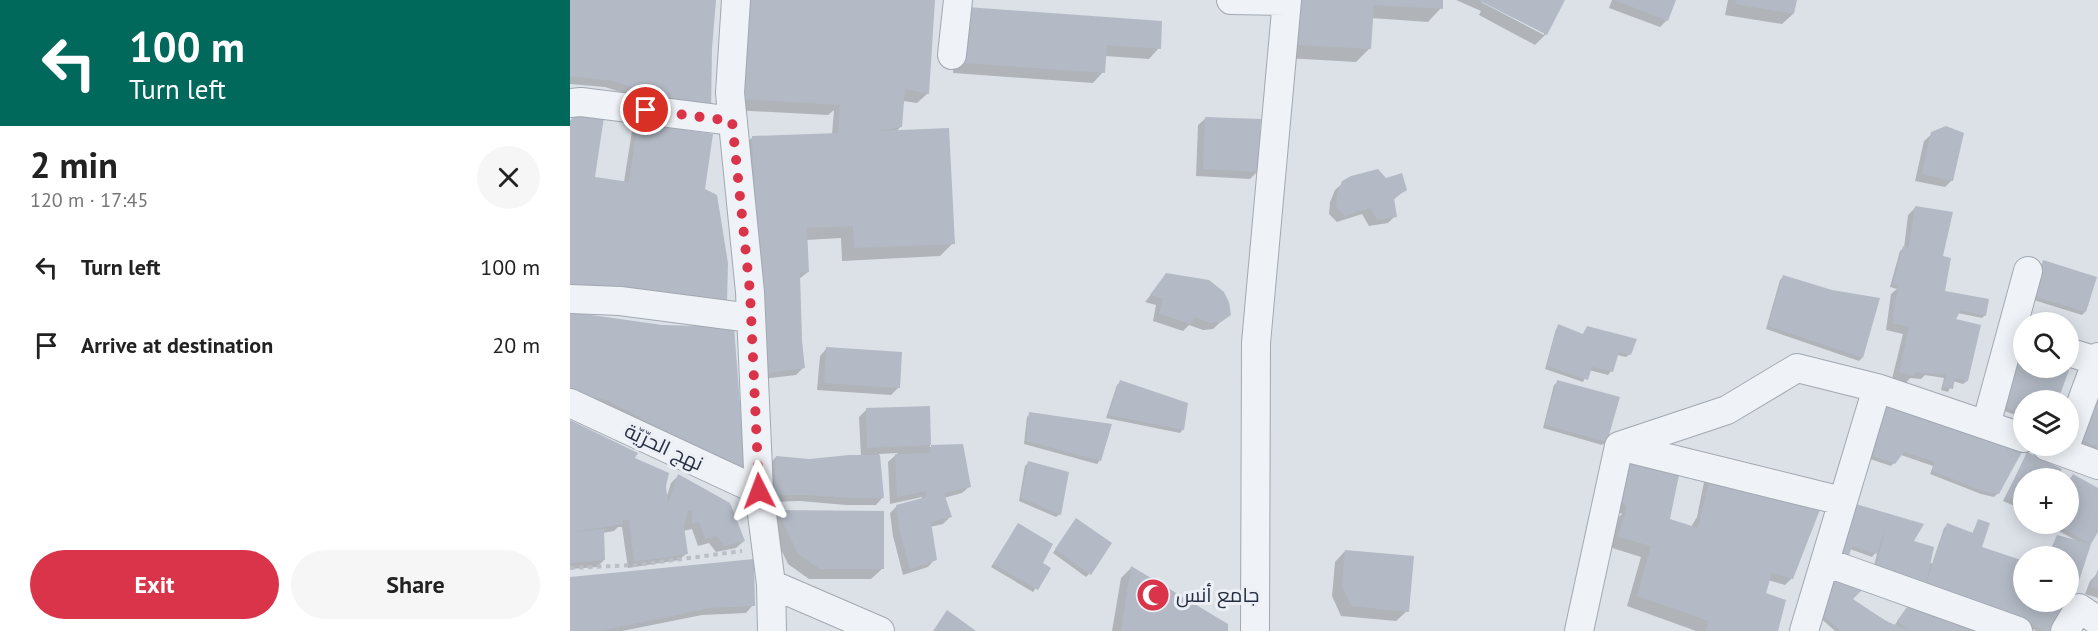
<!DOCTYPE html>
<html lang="en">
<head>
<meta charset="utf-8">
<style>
  body { margin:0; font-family:"PT Sans",Cairo,sans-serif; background:#f6f6f6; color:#222; height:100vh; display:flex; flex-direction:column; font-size:22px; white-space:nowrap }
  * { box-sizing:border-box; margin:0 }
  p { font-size:20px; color:#767676 }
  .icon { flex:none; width:33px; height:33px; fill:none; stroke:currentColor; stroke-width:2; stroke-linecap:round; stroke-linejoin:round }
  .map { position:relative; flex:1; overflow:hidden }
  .side { display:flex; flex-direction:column; background:#fff; width:570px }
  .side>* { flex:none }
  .top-card { background:#00695c; color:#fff; overflow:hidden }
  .controls { position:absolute; left:1443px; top:312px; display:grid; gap:12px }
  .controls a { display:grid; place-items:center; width:66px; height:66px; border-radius:50%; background:#fff; box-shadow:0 3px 15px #0003; font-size:30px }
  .pin { position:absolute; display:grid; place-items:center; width:51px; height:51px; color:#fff; margin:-26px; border:3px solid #fff; border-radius:50%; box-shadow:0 2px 6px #0007 }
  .me { position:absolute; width:66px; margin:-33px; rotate:357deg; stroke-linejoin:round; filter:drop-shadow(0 0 4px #0008) }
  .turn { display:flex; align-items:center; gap:21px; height:126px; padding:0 30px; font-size:27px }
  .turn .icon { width:78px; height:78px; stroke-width:2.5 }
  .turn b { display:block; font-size:42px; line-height:51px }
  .round { display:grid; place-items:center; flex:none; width:63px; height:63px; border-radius:32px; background:#f6f6f6 }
  .head { display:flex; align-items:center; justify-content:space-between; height:102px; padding:0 30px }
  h1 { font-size:36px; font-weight:600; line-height:45px }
  .primary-button { display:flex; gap:12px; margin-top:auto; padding:12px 30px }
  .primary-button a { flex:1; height:69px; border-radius:36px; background:#da344a; color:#fff; font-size:24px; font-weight:600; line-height:69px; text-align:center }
  .primary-button a+a { background:#f6f6f6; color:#222 }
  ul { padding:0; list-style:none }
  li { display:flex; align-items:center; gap:18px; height:78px; padding:0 30px }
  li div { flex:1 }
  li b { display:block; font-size:22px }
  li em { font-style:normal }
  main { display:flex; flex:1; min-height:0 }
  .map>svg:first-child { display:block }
  .shadow { fill:#0003 }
  .building { fill:#b3bac5 }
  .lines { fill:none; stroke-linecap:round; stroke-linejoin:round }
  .minor-casing { stroke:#a1a8b2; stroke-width:30 }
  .path { stroke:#babfc7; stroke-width:4; stroke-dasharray:4.5 4.5; stroke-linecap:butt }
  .minor { stroke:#eff2f6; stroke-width:28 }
  .route { stroke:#da344a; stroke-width:10; stroke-dasharray:0 18 }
  .labels { text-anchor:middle; stroke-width:6; stroke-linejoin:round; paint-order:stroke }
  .street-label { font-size:20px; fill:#252e40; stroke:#ecf0f6 }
  .poi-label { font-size:20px; fill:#252e40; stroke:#ecf0f6; text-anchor:start }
</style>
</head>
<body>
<main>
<section class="side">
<div class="top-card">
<div class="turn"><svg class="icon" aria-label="left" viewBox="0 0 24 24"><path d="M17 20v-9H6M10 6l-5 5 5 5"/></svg><div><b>100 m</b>Turn left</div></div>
</div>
<div class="head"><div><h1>2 min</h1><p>120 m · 17:45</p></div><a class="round"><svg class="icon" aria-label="close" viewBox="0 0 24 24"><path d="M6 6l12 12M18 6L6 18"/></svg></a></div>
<ul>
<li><svg class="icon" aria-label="left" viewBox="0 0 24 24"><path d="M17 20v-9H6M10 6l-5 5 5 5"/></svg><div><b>Turn left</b></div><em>100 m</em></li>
<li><svg class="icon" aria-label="arrive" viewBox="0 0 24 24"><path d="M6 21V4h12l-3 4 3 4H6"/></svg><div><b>Arrive at destination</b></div><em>20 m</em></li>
</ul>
<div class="primary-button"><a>Exit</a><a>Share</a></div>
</section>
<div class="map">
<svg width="1528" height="631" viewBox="0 0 1528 631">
  <rect width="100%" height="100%" fill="#dce1e8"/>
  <path class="shadow" d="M0,0H144L133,119L35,87L0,84Z
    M169,0H363L358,93L347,103L333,101L331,126L326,132L383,243L370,256L272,261L271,238L236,240L238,272L229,279L233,368L226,375L192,379L175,144L183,137L262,134L264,110L258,115L163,110Z
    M719,0H872L871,8L858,22L801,18L800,48L786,62L715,58Z
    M886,0H912L911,2L974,35V32L913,0H993L976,34L965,45L909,15L911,11Z
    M1042,0H1105L1097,20L1090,27L1039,8Z
    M1158,0H1225L1223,14L1212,24L1155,15Z
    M387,19L589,48L579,59L535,56L533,72L523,83L383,73Z
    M636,118L687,172L680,179L626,176L628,125Z
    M0,123L24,178L54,182L62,131L69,124L142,136L0,294Z
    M1362,134L1382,180L1375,187L1345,181L1354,141Z
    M816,179L835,190L823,200L825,216L818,223L799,226L792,214L767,222L759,214L760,202L765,190L773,183Z
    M1345,208L1371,257L1373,293L1415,315L1412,318L1388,313L1384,320L1409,326L1397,381L1393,384L1383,381L1378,392L1371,390L1374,378L1355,375L1351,379L1340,378L1336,383L1322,379L1333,334L1316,330L1321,294L1327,289L1320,287L1330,251L1334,248L1338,215Z
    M1474,262L1515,312L1512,315L1460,299L1470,265Z
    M597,275L659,314L643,329L633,330L619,325L613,331L583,321L586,305L575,302Z
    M1213,277L1292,358L1289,361L1196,329L1210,280Z
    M0,314L165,367L173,467L163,477L0,405Z
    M989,326L1012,335L1017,328L1060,354L1056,357L1047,355L1041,371L1038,375L1019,370L1013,382L975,369L986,329Z
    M1453,346L1454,368H1498L1487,400H1454V418L1429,409Z
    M257,348L328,388L321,395L247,390L250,356Z
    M551,382L613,429L610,433L536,418L547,385Z
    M988,382L1048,398L1036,442L1032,445L973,428L984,385Z
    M1528,383V451L1503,440Z
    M1306,400L1428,493L1424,497L1411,494L1360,474L1363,466L1331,455L1321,466L1300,459L1305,447L1292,442Z
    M358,407L360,447L392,445L400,486L392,493L374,498L380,517L373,524L360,527L365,559L358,567L333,575L323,536L320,513L327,506L352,500V497L320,504L318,462L328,453L309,454L313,497L306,505H276L230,501L198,502L199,464L206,457L239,460L291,457L289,417L296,410Z
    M460,414L530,460L527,464L454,444L457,417Z
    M0,422L63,459L94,486L96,499L101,483L108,476L174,541L166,548L146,552L139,543L128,546L122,529L113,531L117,553L109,560L58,568L52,527H48L44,531L32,533L34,560L27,567L0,569Z
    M1457,454L1490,470L1486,478H1454V510L1433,501Z
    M459,462L490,514L486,517L449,501L455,466Z
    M1045,467L1097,520L1121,527L1127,517L1134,482L1141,475L1222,578L1215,585L1198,580L1194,594L1205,631H1126L1057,606L1071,557L1039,547L1047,519L1052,514L1038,505Z
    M1503,476L1528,489V529L1520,543L1504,592L1500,595L1498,594V556H1477L1487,537L1507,541L1476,524H1498Z
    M1276,507L1352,525L1342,542L1362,564L1374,528L1377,525L1402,534L1408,521L1410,548L1454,602H1496L1485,631H1466L1446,620L1302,573L1308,550L1302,557L1280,549Z
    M208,511L312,569L301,579H239L218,564L198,522Z
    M503,523L519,574L516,577L483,553Z
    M448,525L471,563L479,568L463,592L421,567Z
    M775,551L837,611L826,621L771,616L762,596L765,562Z
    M561,568L657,631H542L551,578Z
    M1527,574H1528V598L1515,594L1520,581Z
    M0,577L183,605L176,613L132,615L52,631H0Z
    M1281,599L1324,626L1339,605L1417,631H1265L1246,614Z"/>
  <path class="building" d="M0,0H146L142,49L141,113L43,81L0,76Z
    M178,0H365L359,94L335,89L332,127L307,131L379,128L385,244L284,248L283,226L237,228L239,272L230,273L232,341L235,368L199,373L190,314L182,136L268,133L270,105L172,99Z
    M730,0H873V9L804,5L801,49L728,45Z
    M908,0H995L977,35Z
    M1044,0H1106L1098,21Z
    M1166,0H1227L1224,14L1165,4Z
    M397,7L592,21L591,49L537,45L535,73L393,63Z
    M17,113L34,117L25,177L59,182L68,123L143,134L135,189L147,195L158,263L157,303L0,288V121L3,117Z
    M635,117L691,119L688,172L633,169Z
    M1376,126L1394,133L1383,181L1352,174L1361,132Z
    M808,169L816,178L832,173L837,190L824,198L827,217L807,220L800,208L775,216L766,207L767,194L772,181L781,176Z
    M1345,206L1383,212L1373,256L1381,258L1375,291L1419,299L1416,316L1391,310L1386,319L1411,325L1398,381L1385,378L1383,389L1373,387L1376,375L1345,372V376L1329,372L1339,327L1322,323L1328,285L1323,284L1333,246L1339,248Z
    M1473,260L1527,277L1516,312L1462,296Z
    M596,273L639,280L654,292L659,302L661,315L651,322L641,323L624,317L622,324L589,314L593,298L580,295Z
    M1213,275L1262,290L1310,298L1293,358L1198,326Z
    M0,312L92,325L164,327L175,468L101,434L39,401L0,392Z
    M988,324L1013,334L1017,326L1067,339L1061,355L1049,352L1043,372L1022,367L1018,380L977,366Z
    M1453,342L1454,368H1498V360L1502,362L1488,400H1454V414L1431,406Z
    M256,347L332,352L330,388L254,383Z
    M550,380L618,403L614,430L538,415Z
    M987,380L1050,397L1037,442L975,425Z
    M1528,384V447L1505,437Z
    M1309,395L1453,450L1429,494L1415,492L1362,471L1365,462L1334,452L1325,464L1303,456L1307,444L1295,439Z
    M360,406L361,445L297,448L296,408Z
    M459,412L542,424L531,461L456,441Z
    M0,420L68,453L65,458L99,473L96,486L98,504L108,474L160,503L175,541L154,546L147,536L135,539L129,522L122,524V510H118L114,526L118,554L64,562L59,520H53V524L2,532L34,529L35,560L0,563Z
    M393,444L401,487L374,493L382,517L361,522L367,560L340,569L329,529L326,505L356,497V491L327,497L325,454L360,453L361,445Z
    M1457,452L1492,469L1487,478H1454V506L1436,497Z
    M279,455H310L314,498H284L238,495H204L206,456L239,459Z
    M1052,458L1110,470L1100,519L1128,528L1141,473L1251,507L1223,579L1202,573L1196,593L1216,600L1208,631H1136L1139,621L1067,596L1081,546L1048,537L1057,506L1045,497Z
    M458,461L499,472L491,515L451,498Z
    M1503,474L1528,488V532L1521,544L1505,593L1498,590V556H1478L1487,535L1521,544L1485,524H1498V482Z
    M1279,502L1354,524L1344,541L1364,547L1356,583L1305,570L1316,526L1307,554L1282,546L1278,559L1262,554Z
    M207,510L314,511V569H250L228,554Z
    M506,518L542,543L521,575L485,549Z
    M1408,519L1420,523L1412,547L1454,561V602H1500L1487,631H1475L1450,617L1356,583L1377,523L1403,533Z
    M448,523L483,544L473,563L481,568L468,590L423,564Z
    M775,550L844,556L839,612L781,606L772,585Z
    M184,559L185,606L140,608L29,631H0V577Z
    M561,566L658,624V631H551Z
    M1528,569V589L1521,587Z
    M1257,579L1297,585L1283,599L1314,620L1339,631H1271L1248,611Z
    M1342,600L1424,631H1340L1327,621Z
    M377,610L406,631H363Z"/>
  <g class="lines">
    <defs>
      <path id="minor" d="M166,0L160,93L180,292L189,491L201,584L202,631
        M661,0L717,1
        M382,55L388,0
        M0,103L11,102L163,121
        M0,299L50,301L181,318
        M1498,352L1527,361
        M0,403L189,491
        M1416,425L1458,271
        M1498,439L1528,357
        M1049,446L1157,410L1227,368L1307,388L1454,438
        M1476,446L1528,465
        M1255,562L1448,631
        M201,584L310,631
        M685,631L686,343L717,0
        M1009,631L1049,446L1272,501
        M1234,631L1307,388
        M1495,631L1509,608L1528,621"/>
    </defs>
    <use href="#minor" class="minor-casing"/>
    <path class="path" d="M0,568L66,565L172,551"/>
    <use href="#minor" class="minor"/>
  </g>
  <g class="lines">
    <path class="route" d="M76,110L162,121L180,292L189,491"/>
  </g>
  <defs>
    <symbol id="mosque-disc" viewBox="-11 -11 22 22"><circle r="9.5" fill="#da344a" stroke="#ecf0f6"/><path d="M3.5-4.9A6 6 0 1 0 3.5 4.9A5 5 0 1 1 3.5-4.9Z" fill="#fff"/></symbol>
  </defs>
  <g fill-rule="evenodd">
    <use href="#mosque-disc" x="564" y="576" width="38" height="38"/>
  </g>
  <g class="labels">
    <g class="street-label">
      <text transform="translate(94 447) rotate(25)" y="7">نهج الحرّيّة</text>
    </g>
    <g class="poi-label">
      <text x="606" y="602">جامع أنس</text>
    </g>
  </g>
</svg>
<div class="controls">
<a><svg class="icon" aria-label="search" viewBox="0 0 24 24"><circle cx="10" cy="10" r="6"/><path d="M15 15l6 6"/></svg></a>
<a><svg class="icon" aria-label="layers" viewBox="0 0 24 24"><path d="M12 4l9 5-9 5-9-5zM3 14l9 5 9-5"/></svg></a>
<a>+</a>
<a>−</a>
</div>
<div class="pin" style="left:76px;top:110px;background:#d93025"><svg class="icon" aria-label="arrive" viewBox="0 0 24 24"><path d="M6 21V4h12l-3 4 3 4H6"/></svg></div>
<svg class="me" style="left:189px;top:491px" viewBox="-20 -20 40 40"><path d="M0-17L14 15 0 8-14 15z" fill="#da344a" stroke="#fff" stroke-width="4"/></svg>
</div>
</main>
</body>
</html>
